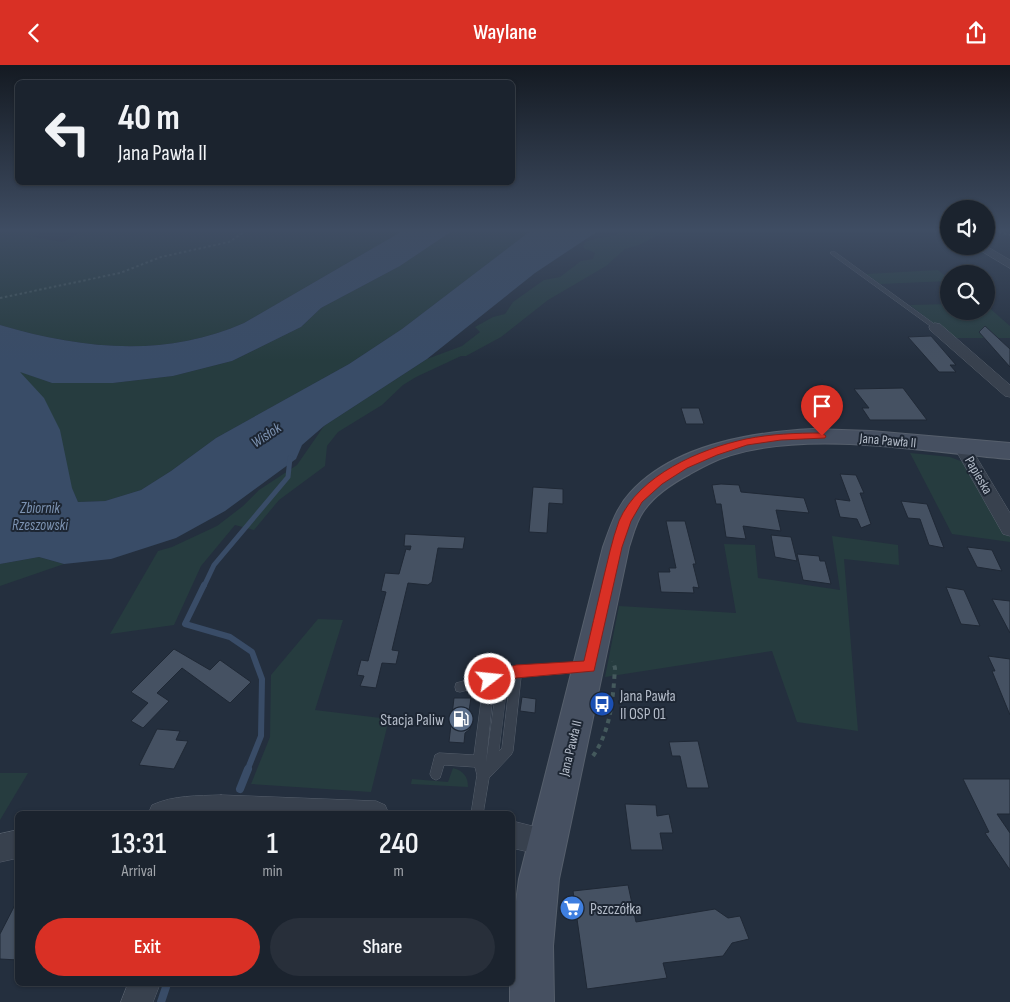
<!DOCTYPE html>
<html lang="en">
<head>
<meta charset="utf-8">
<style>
  body { margin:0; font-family:"Sofia Sans Condensed",sans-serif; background:#282f3a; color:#f1f3f6; height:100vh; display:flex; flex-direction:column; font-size:19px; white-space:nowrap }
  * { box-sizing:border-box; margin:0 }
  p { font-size:16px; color:#a0a4aa }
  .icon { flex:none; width:28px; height:28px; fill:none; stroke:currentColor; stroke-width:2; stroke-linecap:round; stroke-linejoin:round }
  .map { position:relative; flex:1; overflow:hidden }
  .drawer { position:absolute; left:15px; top:746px; width:500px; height:175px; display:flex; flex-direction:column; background:#1b232e; border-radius:8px; box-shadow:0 1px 4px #0004,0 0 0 1px #39404a }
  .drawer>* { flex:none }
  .top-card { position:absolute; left:15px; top:15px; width:500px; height:105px; border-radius:8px; box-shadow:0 1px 4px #0004,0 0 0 1px #39404a; background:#1b232e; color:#f1f3f6; overflow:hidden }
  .fabs { position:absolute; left:940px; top:135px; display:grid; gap:10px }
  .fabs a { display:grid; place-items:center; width:55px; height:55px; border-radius:50%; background:#1b232e; box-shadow:0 1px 4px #0004,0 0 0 1px #39404a; font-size:25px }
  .pin { position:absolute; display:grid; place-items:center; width:42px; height:42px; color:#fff; margin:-51px -21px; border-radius:50% 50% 50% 0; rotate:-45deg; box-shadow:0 0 5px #0007 }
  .pin .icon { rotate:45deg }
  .me { position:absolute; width:55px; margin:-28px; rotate:74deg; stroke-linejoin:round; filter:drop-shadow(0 0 4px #0008) }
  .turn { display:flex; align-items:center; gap:18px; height:105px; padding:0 20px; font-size:22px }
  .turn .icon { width:65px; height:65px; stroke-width:2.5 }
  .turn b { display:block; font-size:35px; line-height:42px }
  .eta { display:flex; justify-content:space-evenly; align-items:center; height:85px; text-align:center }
  .eta b { font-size:30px; font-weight:600; line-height:35px }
  .cta { display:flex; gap:10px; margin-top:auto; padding:10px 20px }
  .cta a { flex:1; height:58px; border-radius:30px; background:#d93025; color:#fff; font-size:20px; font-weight:600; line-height:58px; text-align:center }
  .cta a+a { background:#282f3a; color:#f1f3f6 }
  header { display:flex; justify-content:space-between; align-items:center; height:65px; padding:0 20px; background:#d93025; color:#fff; font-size:22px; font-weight:600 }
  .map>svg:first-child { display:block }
  .green { fill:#263c3f }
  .water { fill:#394c67 }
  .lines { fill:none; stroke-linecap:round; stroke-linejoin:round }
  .stream-far2 { stroke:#394c67; stroke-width:5 }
  .stream-far1 { stroke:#394c67; stroke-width:6 }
  .stream { stroke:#394c67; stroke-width:8 }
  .building { fill:#455162; stroke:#1f2835 }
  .lane-casing { stroke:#565f6c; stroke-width:1 }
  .street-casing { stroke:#565f6c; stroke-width:1 }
  .secondary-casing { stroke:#565f6c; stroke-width:2 }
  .path-far1 { stroke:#44595c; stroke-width:2; stroke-dasharray:2.5 2.5; stroke-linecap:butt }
  .path { stroke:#44595c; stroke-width:4; stroke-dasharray:4.5 4.5; stroke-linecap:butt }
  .lane { fill:#38414e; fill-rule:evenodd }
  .street { fill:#38414e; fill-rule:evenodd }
  .secondary { fill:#465061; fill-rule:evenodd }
  .route { fill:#d93025; stroke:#8d1f18 }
  .labels { text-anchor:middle; stroke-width:4; stroke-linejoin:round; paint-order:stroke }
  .street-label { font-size:14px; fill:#b4bcc9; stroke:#1d2633 }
  .water-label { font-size:15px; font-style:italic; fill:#7c92b1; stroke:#1d2633 }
  .near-poi-label { font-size:16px; fill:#b4bcc9; stroke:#1d2633; text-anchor:start }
</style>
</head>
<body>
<header><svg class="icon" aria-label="back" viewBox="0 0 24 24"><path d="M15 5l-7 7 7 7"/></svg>Waylane<svg class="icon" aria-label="share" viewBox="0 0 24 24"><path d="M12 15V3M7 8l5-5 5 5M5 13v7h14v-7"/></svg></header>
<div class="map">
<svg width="1010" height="937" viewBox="0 0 1010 937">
  <rect width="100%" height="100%" fill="#242f3e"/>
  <path class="green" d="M0,164H47L33,172L63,177L87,164H103L114,167L125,164H406L244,258C165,293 81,284 0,260Z
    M455,164H533L402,264L349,299L216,373L171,406L141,425L105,436L78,437L19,306L52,318H113L173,311L232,296L301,262L321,243L400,201Z
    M627,164H670L639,180L625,184L606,201L548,235L501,272L466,291H461L416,312L403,320L382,340L338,367L327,381L325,401L279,435L254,465L235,460L201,501L174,560L110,569L158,486L172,482L217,461L243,441L259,425L297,400L324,361L427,294L462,281L480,267L475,262L493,252L505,249L513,237L544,215L560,212L581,196L593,194L595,188L583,183L585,177C602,170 609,175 627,164Z
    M938,205L949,214V216L880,219L866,209Z
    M949,239V246H986V240L1010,261V273H952L910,240Z
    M910,388L950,392L966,398L1010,472V477L952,469Z
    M832,471L898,480L899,500L844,494L858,666L797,657L772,586L605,612L619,541L736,548L724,479L755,480L758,513L840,525Z
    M39,492L64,499L0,521V499Z
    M318,554L343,555L315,645L389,654L371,727L251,719L270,672L271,610Z
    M453,703C464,706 468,712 468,722L411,719L412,714L448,717Z
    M0,708H28L0,755Z"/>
  <path class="water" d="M406,164H455L400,201L321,243L301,262L232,296L173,311L113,318H52L20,307L44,333L60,365L72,423L78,437L105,436L141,425L171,406L216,373L349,299L402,264L533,164H601L535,208L427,294L324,361L302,380L296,394L225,446L176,473L111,494L64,499L39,492L0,499V260C81,284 165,293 244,258Z"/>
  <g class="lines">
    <path class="stream-far2" d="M204,521L214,500L288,412L290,393"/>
    <path class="stream-far1" d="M204,520L185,559L230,572L252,587L262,614L261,671L247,706"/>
    <path class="stream" d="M240,724L248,704
      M161,937L167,919"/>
  </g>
  <path class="building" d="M985,261L1010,284V302L979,267Z
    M931,271L956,300H950L956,307H939L908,272Z
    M903,323L927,355H870L862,343H869L854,324Z
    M681,343H699L704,359H686Z
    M840,409L856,410L864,428H860L871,459L861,463L857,454L840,452L835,434L850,436Z
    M721,419L739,420L741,427L804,433L809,448L776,445L781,466L743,461L746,474L726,472L721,439H716L712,420Z
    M533,422L563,424V439L549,438L547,468L529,467Z
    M901,436L927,439L944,483L929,480L920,454L908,453Z
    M666,456H685L696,499H693L699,523L693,522L694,528L661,527L658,507H670L669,503H676Z
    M405,469L465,472L463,484L438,483L432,517L428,520L408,518L392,585L399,586L396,599L382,598L376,623L360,621L364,611L357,610L361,595L368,596L386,527L381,526L385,508L399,509L406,484L410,485L411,481H404Z
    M771,470L791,472L797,496L775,492Z
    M967,482L992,485L1002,506L977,502Z
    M797,489L819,491L820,496H825L831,519L803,515Z
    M946,522L964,525L980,561L961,559Z
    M992,534L1010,536V568Z
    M174,584L210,605L220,595L251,617L230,638L182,603L157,628L169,636L143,663L131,656L148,638L131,627Z
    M988,591L1010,594V650L992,606H995Z
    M522,632L536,634L535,648L520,646Z
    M454,633H471L468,652L471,655L470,664L465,668L464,678L449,677Z
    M157,664L180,666L176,675L188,676L174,704L139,700Z
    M698,676L709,723H687L680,691H672L669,677Z
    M963,714H1010V749H997L1010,768V805L985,768L989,767Z
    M625,739L656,740L657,751L669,749L673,768H660L663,785H631Z
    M628,820L636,857L715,844L728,853L740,851L749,874L732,878L723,891L663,898L667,913L587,924L573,826Z
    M18,834V895L0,894V869Z"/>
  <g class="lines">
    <defs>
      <path id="lane" d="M831,187H835L937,261V263H933L831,189Z
        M584,597L588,599L589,602L588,605L584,607L521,612L513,686L511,690L489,713L483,749H471L477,710L475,702L444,700L440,713L436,715L432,713L430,709L435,690L439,688L474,690L483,621L460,627L456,626L455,622L456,618L516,602ZM508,614H510L502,683L499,686ZM497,617L486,698L494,618Z"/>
      <path id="street" d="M973,181H986L1010,195V203Z
        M935,258L940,259L1010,320V332L1005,331L930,265L929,262Z
        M962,377L968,378L1010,448V471L1003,469L954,382L956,378Z
        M221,730L376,736L385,740L389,749H148L152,740C174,730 197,731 221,730Z
        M512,756L556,767L560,777L556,787L546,791L512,783Z
        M18,765V793L0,797V769Z
        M128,919H160L153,937H121Z"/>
      <path id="secondary" d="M813,364L871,366L1010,378V394C926,387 816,366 735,389C719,393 704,401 690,409C673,418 654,430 643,447C636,457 633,470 629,482L559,814L553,881L554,937H510V919H512V867L519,814L603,482C610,463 616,443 630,428C673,380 753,367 813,364Z"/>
    </defs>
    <use href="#lane" class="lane-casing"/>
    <use href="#street" class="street-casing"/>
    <use href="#secondary" class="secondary-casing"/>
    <path class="path-far1" d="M999,167L1010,170
      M0,233L120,208L161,192L229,177L249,164"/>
    <path class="path" d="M593,691C611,665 613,633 615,603L613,596"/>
    <use href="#lane" class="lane"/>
    <use href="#street" class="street"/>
    <use href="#secondary" class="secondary"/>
  </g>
  <linearGradient id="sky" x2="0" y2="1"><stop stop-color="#141a22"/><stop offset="0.56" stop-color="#3f4d63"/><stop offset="1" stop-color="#3f4d63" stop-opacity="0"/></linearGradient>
  <rect width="1010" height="295" fill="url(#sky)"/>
  <path class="route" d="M822,368L826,371L825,373L781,375L747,380L717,390L687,403L662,419L642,437L631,456L622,482L594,606L516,613L490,621L485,619L483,614L485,610L516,600L584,596C590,569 597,542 603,515C608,495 612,475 619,456C639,410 700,384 746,374C771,369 796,368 822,368Z"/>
  <defs>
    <symbol id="bus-disc" viewBox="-11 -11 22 22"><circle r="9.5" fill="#1a4fb4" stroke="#1d2633"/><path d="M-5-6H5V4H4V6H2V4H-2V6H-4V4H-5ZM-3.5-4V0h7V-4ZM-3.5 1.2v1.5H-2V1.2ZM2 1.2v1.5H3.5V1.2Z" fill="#fff"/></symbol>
    <symbol id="fuel-disc" viewBox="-11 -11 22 22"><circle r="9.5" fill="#5c6f8a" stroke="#1d2633"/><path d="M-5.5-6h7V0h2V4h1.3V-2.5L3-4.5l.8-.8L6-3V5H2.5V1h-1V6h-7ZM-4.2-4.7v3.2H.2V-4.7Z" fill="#fff"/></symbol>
    <symbol id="supermarket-disc" viewBox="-11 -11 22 22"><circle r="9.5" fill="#3f7fe0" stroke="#1d2633"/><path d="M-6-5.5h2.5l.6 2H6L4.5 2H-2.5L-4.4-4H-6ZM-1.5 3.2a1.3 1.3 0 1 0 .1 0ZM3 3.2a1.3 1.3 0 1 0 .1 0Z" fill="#fff"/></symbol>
  </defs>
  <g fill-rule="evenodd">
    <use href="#bus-disc" x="588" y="625" width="28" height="28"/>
    <use href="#fuel-disc" x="447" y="640" width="28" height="28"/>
    <use href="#supermarket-disc" x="558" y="829" width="28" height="28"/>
  </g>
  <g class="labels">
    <g class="street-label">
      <text transform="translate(888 375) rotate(5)" y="5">Jana Pawła II</text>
      <text transform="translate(979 410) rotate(60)" y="5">Papieska</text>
      <text transform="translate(570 683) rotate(-76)" y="5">Jana Pawła II</text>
    </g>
    <g class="water-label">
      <text transform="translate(266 370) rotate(-34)" y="5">Wisłok</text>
      <text x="40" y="448">Zbiornik<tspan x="40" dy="17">Rzeszowski</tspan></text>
    </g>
    <g class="near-poi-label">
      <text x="620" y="636">Jana Pawła<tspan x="620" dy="18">II OSP 01</tspan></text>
      <text x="444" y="660" text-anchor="end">Stacja Paliw</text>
      <text x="590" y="849">Pszczółka</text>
    </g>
  </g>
</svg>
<div class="fabs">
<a><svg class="icon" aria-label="sound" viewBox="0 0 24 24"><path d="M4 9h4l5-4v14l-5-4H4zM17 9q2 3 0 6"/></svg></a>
<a><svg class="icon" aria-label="search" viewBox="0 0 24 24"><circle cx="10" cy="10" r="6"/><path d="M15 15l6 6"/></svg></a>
</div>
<div class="pin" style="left:822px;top:371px;background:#d93025"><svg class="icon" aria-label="arrive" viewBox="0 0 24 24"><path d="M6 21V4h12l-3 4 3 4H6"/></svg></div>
<svg class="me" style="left:490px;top:614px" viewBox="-20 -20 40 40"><circle r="17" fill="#d93025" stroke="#fff" stroke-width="3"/><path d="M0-11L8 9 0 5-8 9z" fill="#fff"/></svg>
<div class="top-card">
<div class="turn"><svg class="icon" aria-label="left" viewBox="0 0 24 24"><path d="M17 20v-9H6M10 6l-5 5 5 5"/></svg><div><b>40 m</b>Jana Pawła II</div></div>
</div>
<section class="drawer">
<div class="eta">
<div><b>13:31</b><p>Arrival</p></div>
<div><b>1</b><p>min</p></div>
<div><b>240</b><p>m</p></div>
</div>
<div class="cta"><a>Exit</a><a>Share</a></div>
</section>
</div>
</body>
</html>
